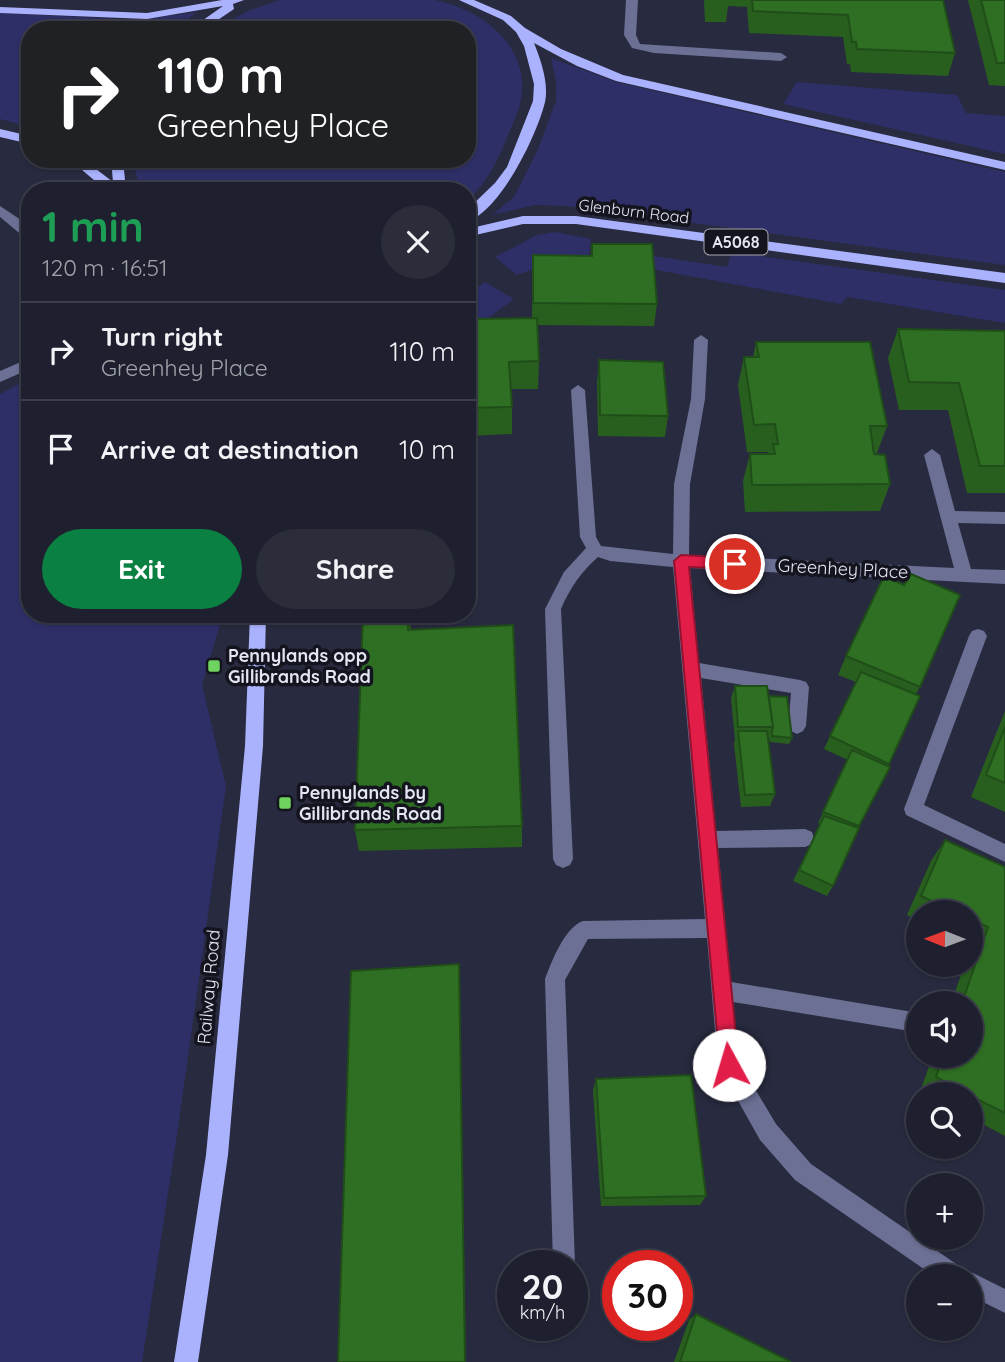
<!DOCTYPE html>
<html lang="en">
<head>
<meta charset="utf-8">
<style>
  body { margin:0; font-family:Quicksand,sans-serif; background:#2b2d3b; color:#f1f3f6; height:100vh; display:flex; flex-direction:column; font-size:26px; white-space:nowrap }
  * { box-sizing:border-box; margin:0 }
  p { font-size:23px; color:#a1a3aa }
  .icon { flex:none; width:38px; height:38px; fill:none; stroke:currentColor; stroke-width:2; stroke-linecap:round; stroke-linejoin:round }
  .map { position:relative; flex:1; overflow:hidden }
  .details { position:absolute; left:21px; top:182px; width:455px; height:441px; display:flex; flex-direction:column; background:#1e202f; border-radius:28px; box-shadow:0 2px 5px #0004,0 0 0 2px #3c3e4b }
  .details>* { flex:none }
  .top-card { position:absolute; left:21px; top:21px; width:455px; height:147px; border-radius:28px; box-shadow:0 2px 5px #0004,0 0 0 2px #3c3e4b; background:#202124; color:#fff; overflow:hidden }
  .needle { width:46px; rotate:271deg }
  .buttons { position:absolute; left:906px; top:900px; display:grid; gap:14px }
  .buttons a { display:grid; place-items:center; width:77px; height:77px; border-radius:50%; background:#1e202f; box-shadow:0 2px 5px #0004,0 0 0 2px #3c3e4b; font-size:35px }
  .speed { position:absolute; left:497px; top:1250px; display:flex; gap:14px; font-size:35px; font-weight:700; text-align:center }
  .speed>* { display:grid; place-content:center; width:91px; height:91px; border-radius:50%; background:#1e202f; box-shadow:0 2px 5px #0004,0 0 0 2px #3c3e4b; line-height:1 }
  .speed small { font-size:18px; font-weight:400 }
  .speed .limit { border:10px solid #d22; background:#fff; color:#111 }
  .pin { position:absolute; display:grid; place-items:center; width:60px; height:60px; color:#fff; margin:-30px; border:4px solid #fff; border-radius:50%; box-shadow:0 2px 7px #0007 }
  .me { position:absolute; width:77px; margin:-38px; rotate:354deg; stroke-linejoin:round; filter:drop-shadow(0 0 5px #0008) }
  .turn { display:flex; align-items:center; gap:24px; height:147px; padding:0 21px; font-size:32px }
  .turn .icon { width:91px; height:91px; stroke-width:2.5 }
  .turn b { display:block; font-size:49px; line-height:60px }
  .round { display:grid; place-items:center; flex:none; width:74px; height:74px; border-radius:37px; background:#2b2d3b }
  .summary { display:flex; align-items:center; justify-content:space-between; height:119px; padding:0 21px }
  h1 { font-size:42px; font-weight:700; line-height:52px; color:#1e9e55 }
  .primary-button { display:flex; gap:14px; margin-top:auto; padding:14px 21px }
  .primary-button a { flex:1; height:80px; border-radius:42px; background:#0b8043; color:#fff; font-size:28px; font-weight:700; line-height:80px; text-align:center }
  .primary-button a+a { background:#2b2d3b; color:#f1f3f6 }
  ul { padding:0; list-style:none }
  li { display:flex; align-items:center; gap:21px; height:98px; padding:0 21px; border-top:2px solid #3c3e4b }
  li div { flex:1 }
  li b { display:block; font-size:26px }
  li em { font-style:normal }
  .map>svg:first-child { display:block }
  .green { fill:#2e2f66 }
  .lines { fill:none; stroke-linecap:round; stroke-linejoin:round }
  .minor { fill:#6b7094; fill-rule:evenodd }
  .major { fill:#aab2fe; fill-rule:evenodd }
  .wall { fill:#285f1e }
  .shaded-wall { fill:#204e18 }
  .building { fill:#2e6f23; stroke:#204e18; stroke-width:2 }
  .route { fill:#e11d48; stroke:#92132f; stroke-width:2 }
  .poi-dot { fill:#6fd35f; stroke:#13141d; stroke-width:2.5 }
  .labels { text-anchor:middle; stroke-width:7; stroke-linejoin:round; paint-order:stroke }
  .far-street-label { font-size:16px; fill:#e3e5f3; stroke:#13141d }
  .shield { fill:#13141d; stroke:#a5a6b3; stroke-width:2 }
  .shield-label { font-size:16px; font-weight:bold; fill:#e3e5f3 }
  .street-label { font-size:18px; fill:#e3e5f3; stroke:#13141d }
  .poi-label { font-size:18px; font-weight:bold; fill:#e3e5f3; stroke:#13141d; text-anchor:start }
</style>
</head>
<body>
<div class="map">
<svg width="1005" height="1362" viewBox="0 0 1005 1362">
  <rect width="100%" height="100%" fill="#282a3f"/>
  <path class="green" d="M280,0C316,0 351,0 387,0C402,0 420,0 435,0C493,12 541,59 515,119C502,149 492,179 467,201V191H144L136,175L133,159H467V30H213L250,10Z
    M197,12L173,30H30V127L0,119V13L139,20Z
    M551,58L616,82L1005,172V265L566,206L535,205L492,215L514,197L538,149L556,101V81Z
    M797,82L957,95L966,113L1005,116V154L783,104Z
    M555,232L591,239L589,255L545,265L517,275L495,257L537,235Z
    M732,252L1005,290V323L847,297L841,304L640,267L647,255L727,267Z
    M485,282L514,299L467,334V295Z
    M30,378V614H223L202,685L226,786L177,1135L142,1362H0V394Z"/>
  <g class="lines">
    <path class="minor" d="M626,0H638L636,35L640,44L781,53L787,57L781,61L654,53L632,48L624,35Z
      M0,206L27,224L30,228V242L0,217Z
      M701,335L708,340L705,399L690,484L689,555L954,568L924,455L932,449L940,455L955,511L1005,512V524L958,523L971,569L1005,570V584L690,568L699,663L800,680L806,682L809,687L806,726L803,731L797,734L791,731L788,726L791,693L701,678L716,831L805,829L812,832L814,838L812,844L805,847L718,848L731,982L919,1013V1031L916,1032L733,1002L739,1062L776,1124L811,1164L962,1268L965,1275L971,1272L1005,1289V1313L971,1296V1276H934L795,1180L760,1140L718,1065L707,938L588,939L565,980L575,1265L572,1273V1265H553L545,979C552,961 564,928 583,921L705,919L673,567L610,561L598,557C581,572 570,588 561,609L573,859L570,865L563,868L556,865L553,859L545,609L564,572L586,548L580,537L571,390L578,385L585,390L596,537L601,546L673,554L674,484L691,399L694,340Z
      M30,358V369L0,382V371Z
      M978,629L984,631L987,636L924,805L1005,844V862L906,815L904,809L969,636L972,631Z"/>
    <path class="major" d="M222,0H244L233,4L234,9L203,30H189L223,6L147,19L0,13V7L147,13Z
      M459,0H474L511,16L525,28L561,49L623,75L1005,162V170L616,81L577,66L534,43C541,60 549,84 545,102C537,135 501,210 467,222V210L495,183L507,167L533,101L534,84L524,46L516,32L503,20Z
      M0,129L30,136V144L0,137Z
      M69,159H83L113,182L111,159H123L126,191H107Z
      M523,216H576L1005,273V283L576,224H523L467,237V229Z
      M250,614H266L263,746L228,1155L198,1362H174L206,1155L245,746Z"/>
  </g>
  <path class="wall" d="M704,0H943L955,53L948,76L851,72L850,64H847L843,37L749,33L747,7L728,6L726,22H705Z
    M968,0H1005V86L989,85Z
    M592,244L657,304L654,326L538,325L539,361L538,389H511L512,407V434L467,436V319L532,318L533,255L591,256Z
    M898,329L1005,331V493H967L948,410H899L888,358Z
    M756,342L887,426L877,453H874L890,484L880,511L745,512L743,481L750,454H769L768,452H747L738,385L744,357H753Z
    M599,360L668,416L665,437L598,436L597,382Z
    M409,614L411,629L522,826V847L359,851L355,830Z
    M846,656L920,687L916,694L920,696L888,766L890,767L858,828L833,886L827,896L793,881L820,824L818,823L848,760L824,749L856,682L838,675Z
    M735,686L769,698L792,738L789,744L770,742L769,738L768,739L775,794L770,806L741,807L734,744L735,740L731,698Z
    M1005,711V812L971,797Z
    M945,840L1005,867V1136L971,1118V1094H924L920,1092L933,1055H971V1003H951L965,964H971V912H919V921L907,915L931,861Z
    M596,1079L706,1196L700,1205L601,1206L593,1090Z
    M696,1314L791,1362H674L689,1320Z"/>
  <path class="shaded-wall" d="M459,964L460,982L466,1362H465Z"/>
  <path class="building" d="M752,0H943L955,53L857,49L856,42H852L848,15L753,11Z
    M981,0H1005V63H997Z
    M592,244H652L657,304L533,303V255L592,256Z
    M537,318L539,361L509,362L512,407L467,408V319Z
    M898,329L1005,331V466H980L959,383L909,382Z
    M756,342H870L887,426H870L874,454L885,455L890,484L752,485L750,454H775L773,444H778L775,424L754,425L744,357H759Z
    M599,360L663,362L668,416L600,415Z
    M911,574L960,595L920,687L846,656L884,576L904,585Z
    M363,614H409L408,630L513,625L522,826L355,830Z
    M861,672L920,696L889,764L830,736Z
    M735,686H767L773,727H738Z
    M769,696L787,697L792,738L772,736V731L773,727Z
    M1005,727V783L986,775Z
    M738,731H767L775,794L745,795Z
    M852,750L890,767L859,826L823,812Z
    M824,816L859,828L833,886L799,870Z
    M945,840L1005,867V1113L971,1096V1094H968L936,1077L943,1055H971V1003H962L988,927L971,919V912H955L921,896Z
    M459,964L465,1362H338L351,971Z
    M691,1075L706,1196L604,1198L596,1079Z
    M696,1314L791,1362H680Z"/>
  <path class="route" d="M681,555L735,558L742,564L735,569L689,567L739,1065L736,1072L729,1075L723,1072L720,1065L674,561Z"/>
  <g class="poi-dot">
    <rect x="207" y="659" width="14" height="14" rx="3.5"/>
    <rect x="278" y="796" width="14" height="14" rx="3.5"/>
  </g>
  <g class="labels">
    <g class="far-street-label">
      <text transform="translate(634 211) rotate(7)" y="6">Glenburn Road</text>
    </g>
    <rect class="shield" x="704.5" y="229.5" width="63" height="25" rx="5"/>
    <g class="shield-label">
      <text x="736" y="248">A5068</text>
    </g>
    <g class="street-label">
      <text transform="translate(843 569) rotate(3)" y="6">Greenhey Place</text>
      <text transform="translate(209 987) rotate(-85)" y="6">Railway Road</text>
    </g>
    <g class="poi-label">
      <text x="228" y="662">Pennylands opp<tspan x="228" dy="21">Gillibrands Road</tspan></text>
      <text x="299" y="799">Pennylands by<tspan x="299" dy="21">Gillibrands Road</tspan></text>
    </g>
  </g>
</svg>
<div class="buttons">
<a><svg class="needle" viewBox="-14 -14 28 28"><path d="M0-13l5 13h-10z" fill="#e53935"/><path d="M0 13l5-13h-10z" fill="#a1a3aa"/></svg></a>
<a><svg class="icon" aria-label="sound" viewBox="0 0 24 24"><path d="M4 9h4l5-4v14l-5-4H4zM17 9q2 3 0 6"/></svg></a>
<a><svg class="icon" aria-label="search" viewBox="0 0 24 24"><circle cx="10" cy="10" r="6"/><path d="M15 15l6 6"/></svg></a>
<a>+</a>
<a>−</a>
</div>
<div class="speed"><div>20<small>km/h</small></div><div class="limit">30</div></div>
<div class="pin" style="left:735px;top:564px;background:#d93025"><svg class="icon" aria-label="arrive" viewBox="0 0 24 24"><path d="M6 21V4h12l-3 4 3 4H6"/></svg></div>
<svg class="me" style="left:729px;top:1065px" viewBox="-20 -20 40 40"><circle r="19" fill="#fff"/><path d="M0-13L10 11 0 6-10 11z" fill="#e11d48"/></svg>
<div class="top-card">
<div class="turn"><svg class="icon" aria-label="right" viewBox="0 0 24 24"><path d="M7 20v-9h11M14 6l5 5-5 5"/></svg><div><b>110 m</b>Greenhey Place</div></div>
</div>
<section class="details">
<div class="summary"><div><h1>1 min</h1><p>120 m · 16:51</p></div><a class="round"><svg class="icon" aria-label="close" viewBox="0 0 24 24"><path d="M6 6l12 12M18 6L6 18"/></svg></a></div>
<ul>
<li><svg class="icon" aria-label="right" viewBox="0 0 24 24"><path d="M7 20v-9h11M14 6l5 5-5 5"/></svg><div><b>Turn right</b><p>Greenhey Place</p></div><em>110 m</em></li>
<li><svg class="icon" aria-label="arrive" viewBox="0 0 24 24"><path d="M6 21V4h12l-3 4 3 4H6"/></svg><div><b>Arrive at destination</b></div><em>10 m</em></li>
</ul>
<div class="primary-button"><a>Exit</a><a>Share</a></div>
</section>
</div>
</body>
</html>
